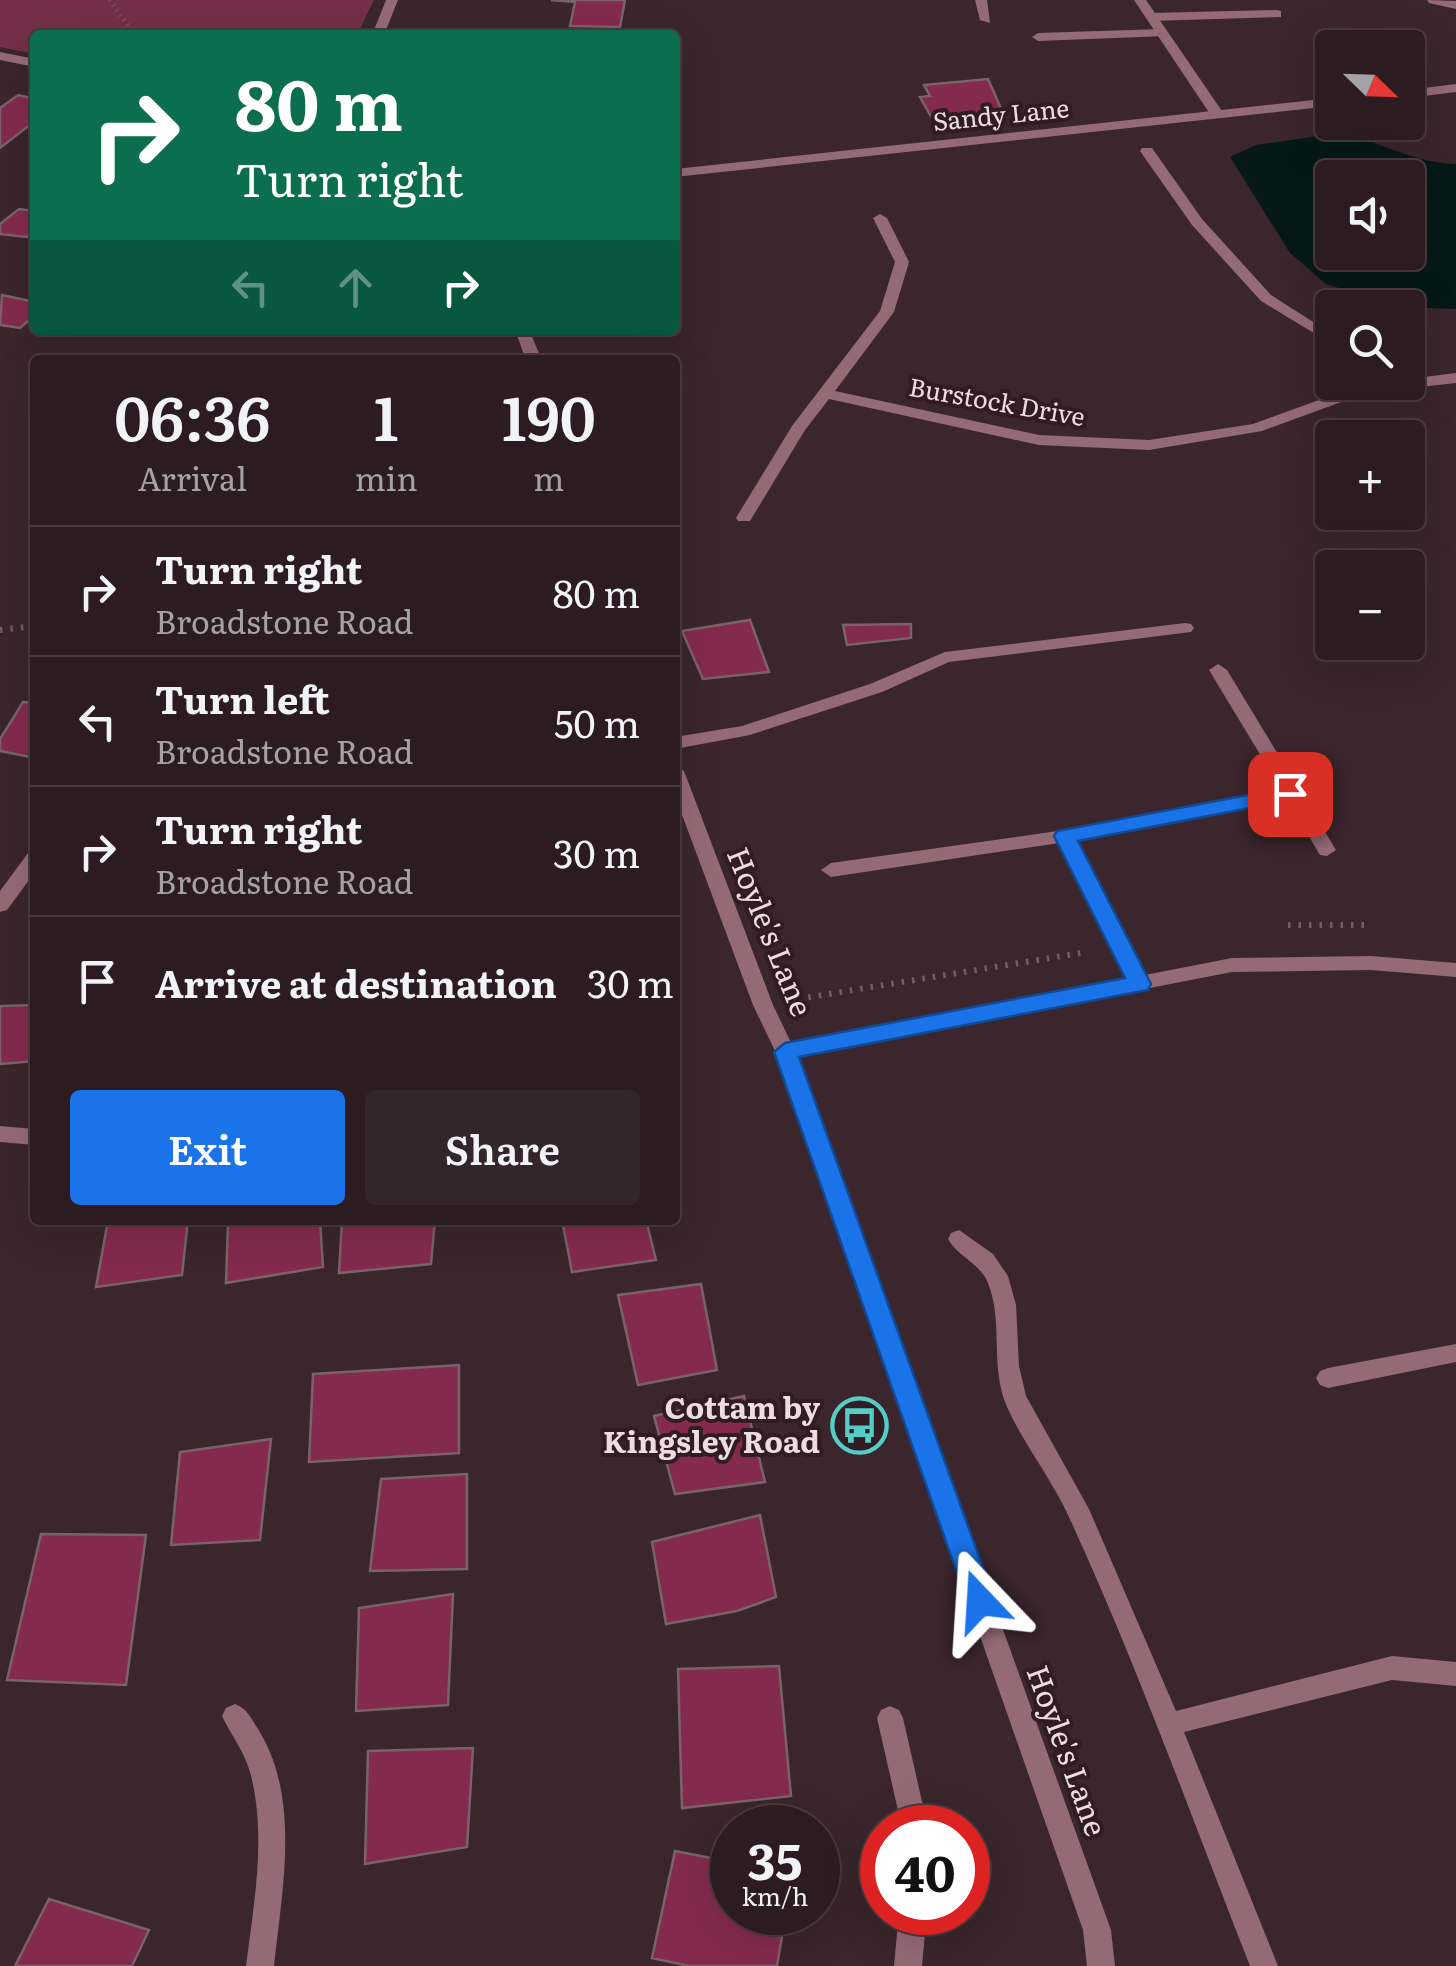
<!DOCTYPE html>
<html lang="en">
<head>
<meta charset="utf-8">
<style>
  body { margin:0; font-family:Literata,serif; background:#34252a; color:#f1f3f6; height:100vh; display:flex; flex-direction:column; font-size:38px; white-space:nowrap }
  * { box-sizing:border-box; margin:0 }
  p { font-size:32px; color:#a6a1a5 }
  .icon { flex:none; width:55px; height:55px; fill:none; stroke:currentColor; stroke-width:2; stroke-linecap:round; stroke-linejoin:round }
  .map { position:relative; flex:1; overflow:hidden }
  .side { position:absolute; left:30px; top:355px; width:650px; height:870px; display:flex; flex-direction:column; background:#2c1c21; border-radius:10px; box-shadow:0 10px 40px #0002,0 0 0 2px #483a3f }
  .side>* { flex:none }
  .hud { position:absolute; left:30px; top:30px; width:650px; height:305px; border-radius:10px; box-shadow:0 10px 40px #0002,0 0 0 2px #483a3f; background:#0b6e4f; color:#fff; overflow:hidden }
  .needle { width:65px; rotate:113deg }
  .buttons { position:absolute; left:1315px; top:30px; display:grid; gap:20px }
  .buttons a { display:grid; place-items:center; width:110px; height:110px; border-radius:10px; background:#2c1c21; box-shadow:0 10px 40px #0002,0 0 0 2px #483a3f; font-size:50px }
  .speed { position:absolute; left:710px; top:1805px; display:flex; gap:20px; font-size:50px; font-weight:700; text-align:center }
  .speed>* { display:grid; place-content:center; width:130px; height:130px; border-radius:50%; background:#2c1c21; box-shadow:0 10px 40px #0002,0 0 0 2px #483a3f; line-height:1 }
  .speed small { font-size:25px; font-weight:400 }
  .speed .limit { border:15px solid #d22; background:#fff; color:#111 }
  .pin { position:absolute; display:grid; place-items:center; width:85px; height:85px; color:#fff; margin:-42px; border-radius:20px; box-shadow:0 5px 15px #0006 }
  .me { position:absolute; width:110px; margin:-55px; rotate:340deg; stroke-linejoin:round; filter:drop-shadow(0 0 8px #0008) }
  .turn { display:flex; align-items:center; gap:35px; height:210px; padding:0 40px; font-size:45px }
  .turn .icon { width:130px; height:130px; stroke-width:2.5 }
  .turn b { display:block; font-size:70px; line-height:85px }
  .lanes { display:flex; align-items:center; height:95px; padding:0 40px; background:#0003; justify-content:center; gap:50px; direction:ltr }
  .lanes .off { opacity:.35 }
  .eta { display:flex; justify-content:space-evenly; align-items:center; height:170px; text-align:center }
  .eta b { font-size:60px; font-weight:600; line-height:70px }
  .cta { display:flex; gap:20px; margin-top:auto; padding:20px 40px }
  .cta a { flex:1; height:115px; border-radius:10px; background:#1a73e8; color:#fff; font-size:40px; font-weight:600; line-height:115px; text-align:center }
  .cta a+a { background:#34252a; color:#f1f3f6 }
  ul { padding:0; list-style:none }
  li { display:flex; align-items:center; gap:30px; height:130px; padding:0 40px; border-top:2px solid #483a3f }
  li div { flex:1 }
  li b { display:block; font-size:38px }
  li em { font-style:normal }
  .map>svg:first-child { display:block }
  .green { fill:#733048 }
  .water { fill:#061918; fill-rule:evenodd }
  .building { fill:#842a4e; stroke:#7a6269; stroke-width:2.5 }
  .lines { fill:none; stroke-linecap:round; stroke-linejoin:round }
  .path-far1 { stroke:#715f65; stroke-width:5; stroke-dasharray:1 5; stroke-linecap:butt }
  .path { stroke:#715f65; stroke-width:6; stroke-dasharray:2.5 8; stroke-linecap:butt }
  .service { fill:#956a77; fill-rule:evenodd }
  .minor { fill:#956a77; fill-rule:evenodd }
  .tertiary { fill:#956a77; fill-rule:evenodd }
  .route { fill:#1a73e8; stroke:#114b97; stroke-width:2.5 }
  .labels { text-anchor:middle; stroke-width:8; stroke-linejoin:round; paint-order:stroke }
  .far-street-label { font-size:25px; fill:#ebdde1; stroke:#301c22 }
  .street-label { font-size:30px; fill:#ebdde1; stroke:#301c22 }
  .poi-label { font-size:30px; font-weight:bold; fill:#ebdde1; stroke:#301c22; text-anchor:end }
</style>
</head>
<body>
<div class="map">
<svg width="1456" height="1966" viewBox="0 0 1456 1966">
  <rect width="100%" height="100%" fill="#3a262c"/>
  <path class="green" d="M0,0H374L357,35H35V54L0,47Z"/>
  <path class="water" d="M1332,134C1378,137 1407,163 1456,164V309L1399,307L1326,284L1290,253L1230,157L1256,145ZM1332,178H1408V252H1332Z"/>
  <path class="building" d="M551,0H625L620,27L570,26L575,2Z
    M988,79L1003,113L933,120L920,97L930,96L924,85Z
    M18,95L35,99V121L0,148V108Z
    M19,209L35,211V230L27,237L0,234V224Z
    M2,295L35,302V315L20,328L0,325Z
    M750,620L769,672L703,679L682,631Z
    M911,624V638L847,645L843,625Z
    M23,702L35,703V758L0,751V739Z
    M35,1005V1061L0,1064V1006Z
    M108,1220H188L182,1275L96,1287Z
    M228,1220H320L323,1267L226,1283Z
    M342,1220H435L431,1264L339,1273Z
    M562,1220H646L656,1260L572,1272Z
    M701,1284L717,1370L638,1385L618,1295Z
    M459,1365V1453L309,1462L313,1374Z
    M744,1396L765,1482L675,1494L654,1416Z
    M271,1439L260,1540L171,1545L180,1452Z
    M467,1474V1569L370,1571L381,1479Z
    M760,1515L776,1597L737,1611L666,1624L652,1542Z
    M41,1534L146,1535L126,1685L7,1680Z
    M453,1594L448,1705L356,1711L359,1608Z
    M779,1666L791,1796L682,1808L678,1669Z
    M473,1748L467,1847L365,1864L368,1751Z
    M675,1851L732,1862V1912H786L777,1966H689L652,1958Z
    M49,1899L149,1930L132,1966H15Z"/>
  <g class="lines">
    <path class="path-far1" d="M110,0L135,35"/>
    <path class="path" d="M0,630L35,626
      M1288,925H1365
      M798,999L1087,952"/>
    <path class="service" d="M1277,10L1281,11V17L1151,21L1145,17L1151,13Z
      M1162,29L1166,30V36L1038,41L1032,37L1038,33Z
      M0,52L35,59V67L0,60Z
      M1185,623L1191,624L1194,628L1191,632L949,662L882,692L750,735L675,749V737L742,726L870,684L945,652Z"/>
    <path class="minor" d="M975,0H987L990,23L980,20Z
      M1134,0H1146L1224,114L1222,117H1212Z
      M1427,0L1456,1V9L1429,3Z
      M1142,148H1152L1202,219L1271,295L1332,334V344L1261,301L1192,225L1140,151Z
      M880,214L887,218L909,262L894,312L835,391L1039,435L1149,440L1253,424L1363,384L1408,382V379L1456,373V383L1366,393L1262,431L1149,450L1039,445L829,399L805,430L750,521H738L736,518L792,426L880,311L895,262L873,218Z
      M1218,664L1227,670L1336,850L1327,856L1320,855L1288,801L1077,840L1145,975L1232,958L1371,956L1456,963V977L1371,970L1232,972L785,1059L778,1056L775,1051L778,1046L785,1043L1127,978L1059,843L831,877L821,870L831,863L1065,830L1281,789L1209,670Z
      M35,852V872L7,910L0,912V891L28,853Z
      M0,1126L35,1129V1145L0,1142Z
      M959,1230L993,1254L1008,1276L1016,1305L1019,1366L1026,1396L1089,1509L1176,1711L1392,1656L1456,1662V1686L1392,1680L1184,1732L1278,1966H1250C1191,1816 1136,1662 1068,1515C1051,1478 1025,1446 1008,1409C989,1368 1004,1324 988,1283C980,1263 958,1257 948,1239L951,1233Z
      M1456,1344V1362L1328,1388L1320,1385L1316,1378L1320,1371L1328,1368Z
      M235,1704C246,1708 250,1716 256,1726C302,1795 282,1890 274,1966H246C254,1903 267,1834 250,1772C244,1751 231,1735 222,1716L226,1708Z
      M890,1706L899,1710L903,1718L928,1828H902L877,1718L881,1710Z
      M899,1912H927L922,1966H894Z"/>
    <path class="tertiary" d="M386,0H398L384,35H372Z
      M1456,84V92L1408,98V90Z
      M1332,98V106L675,177V169Z
      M515,330H529L542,360H526Z
      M675,765L684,771L773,1005L795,1051L1111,1930L1115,1966H1087L1083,1930L775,1051L753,1005L675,796Z"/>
  </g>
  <path class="route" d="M1290,787L1301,794L1297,799L1078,841L1151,984L1148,990L799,1057L995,1601L991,1610L980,1613L970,1610L774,1052L785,1043L1125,978L1054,836L1057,831Z"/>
  <defs>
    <symbol id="bus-ring" viewBox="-11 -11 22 22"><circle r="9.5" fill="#301c22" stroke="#54cdc7" stroke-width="1.5"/><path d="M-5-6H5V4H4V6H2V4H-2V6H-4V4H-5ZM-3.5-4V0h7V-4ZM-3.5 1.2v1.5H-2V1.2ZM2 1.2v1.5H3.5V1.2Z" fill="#54cdc7"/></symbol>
  </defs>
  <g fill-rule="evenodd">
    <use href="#bus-ring" x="828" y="1394" width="63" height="63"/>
  </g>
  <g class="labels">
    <g class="far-street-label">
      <text transform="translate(1001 115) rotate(-6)" y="9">Sandy Lane</text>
      <text transform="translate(997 402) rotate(10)" y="9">Burstock Drive</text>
    </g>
    <g class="street-label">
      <text transform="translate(769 932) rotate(68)" y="10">Hoyle's Lane</text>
      <text transform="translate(1066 1751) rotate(70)" y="10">Hoyle's Lane</text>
    </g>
    <g class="poi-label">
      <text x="820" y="1419">Cottam by<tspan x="820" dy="34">Kingsley Road</tspan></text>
    </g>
  </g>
</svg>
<div class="buttons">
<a><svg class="needle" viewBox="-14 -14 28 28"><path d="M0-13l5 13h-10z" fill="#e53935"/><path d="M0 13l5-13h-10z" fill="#a6a1a5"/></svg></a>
<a><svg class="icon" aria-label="sound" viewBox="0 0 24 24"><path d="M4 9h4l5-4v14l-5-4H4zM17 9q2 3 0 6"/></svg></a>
<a><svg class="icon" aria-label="search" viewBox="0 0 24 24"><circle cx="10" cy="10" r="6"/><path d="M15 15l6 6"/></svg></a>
<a>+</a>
<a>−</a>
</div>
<div class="speed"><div>35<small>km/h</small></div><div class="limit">40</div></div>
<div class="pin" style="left:1290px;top:794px;background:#d93025"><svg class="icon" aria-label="arrive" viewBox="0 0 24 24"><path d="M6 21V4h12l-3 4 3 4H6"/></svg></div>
<svg class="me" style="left:980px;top:1601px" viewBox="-20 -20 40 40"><path d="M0-17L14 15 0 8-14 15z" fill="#1a73e8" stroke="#fff" stroke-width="4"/></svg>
<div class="hud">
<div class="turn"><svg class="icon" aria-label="right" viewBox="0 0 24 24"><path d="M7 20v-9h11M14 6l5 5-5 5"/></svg><div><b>80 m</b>Turn right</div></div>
<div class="lanes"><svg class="icon off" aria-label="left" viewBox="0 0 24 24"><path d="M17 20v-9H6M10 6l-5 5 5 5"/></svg><svg class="icon off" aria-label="ahead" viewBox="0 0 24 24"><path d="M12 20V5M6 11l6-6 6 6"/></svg><svg class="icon" aria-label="right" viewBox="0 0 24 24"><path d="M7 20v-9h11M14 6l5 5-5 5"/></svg></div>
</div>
<section class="side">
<div class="eta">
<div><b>06:36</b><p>Arrival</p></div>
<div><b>1</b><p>min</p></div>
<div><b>190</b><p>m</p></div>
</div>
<ul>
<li><svg class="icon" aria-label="right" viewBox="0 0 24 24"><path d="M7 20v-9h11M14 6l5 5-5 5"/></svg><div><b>Turn right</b><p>Broadstone Road</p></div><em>80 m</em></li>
<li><svg class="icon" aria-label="left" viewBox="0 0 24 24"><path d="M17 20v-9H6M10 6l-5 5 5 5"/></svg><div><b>Turn left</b><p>Broadstone Road</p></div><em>50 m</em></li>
<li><svg class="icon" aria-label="right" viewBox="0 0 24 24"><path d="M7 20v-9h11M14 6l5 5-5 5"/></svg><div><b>Turn right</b><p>Broadstone Road</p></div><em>30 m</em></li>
<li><svg class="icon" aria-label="arrive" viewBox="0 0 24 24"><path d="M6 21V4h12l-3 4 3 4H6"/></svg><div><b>Arrive at destination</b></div><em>30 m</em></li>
</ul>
<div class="cta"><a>Exit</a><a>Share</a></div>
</section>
</div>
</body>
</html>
